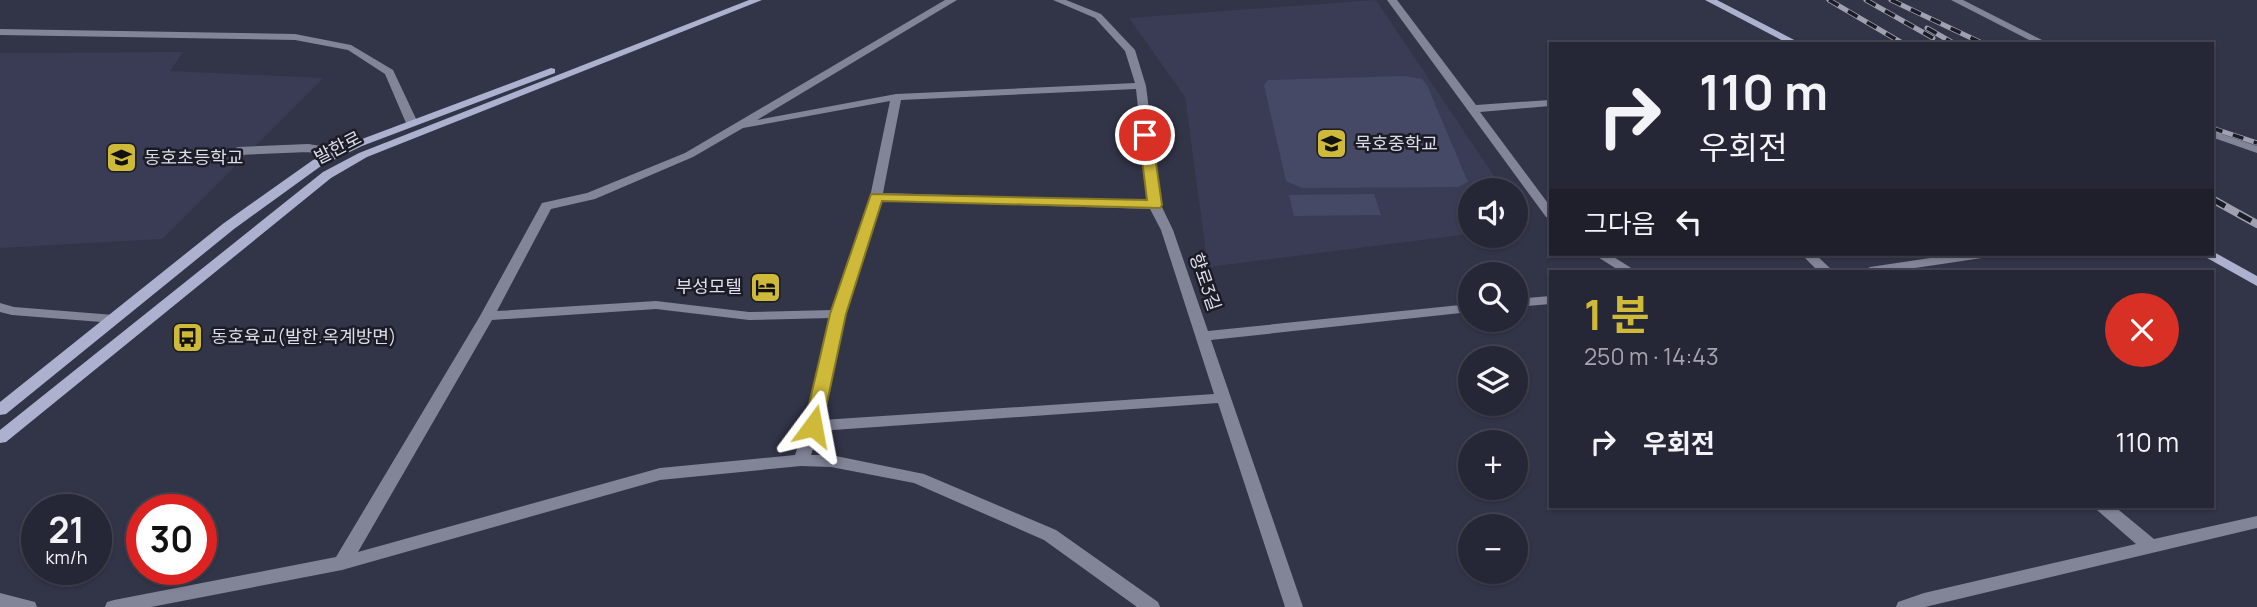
<!DOCTYPE html>
<html lang="ko">
<head>
<meta charset="utf-8">
<style>
  body { margin:0; font-family:Manrope,"Noto Sans KR",sans-serif; background:#323342; color:#f1f3f6; height:100vh; display:flex; flex-direction:column; font-size:26px; white-space:nowrap }
  * { box-sizing:border-box; margin:0 }
  p { font-size:23px; color:#a4a5ad }
  .icon { flex:none; width:38px; height:38px; fill:none; stroke:currentColor; stroke-width:2; stroke-linecap:round; stroke-linejoin:round }
  .map { position:relative; flex:1; overflow:hidden }
  .side { position:absolute; left:1549px; top:270px; width:665px; height:238px; display:flex; flex-direction:column; background:#262736; border-radius:0px; box-shadow:0 2px 5px #0004,0 0 0 2px #424451 }
  .side>* { flex:none }
  .top-card { position:absolute; left:1549px; top:42px; width:665px; height:214px; border-radius:0px; box-shadow:0 2px 5px #0004,0 0 0 2px #424451; background:#262736; color:#f1f3f6; overflow:hidden }
  .fabs { position:absolute; left:1458px; top:178px; display:grid; gap:14px }
  .fabs a { display:grid; place-items:center; width:70px; height:70px; border-radius:50%; background:#262736; box-shadow:0 2px 5px #0004,0 0 0 2px #424451; font-size:35px }
  .speed { position:absolute; left:21px; top:494px; display:flex; gap:14px; font-size:35px; font-weight:700; text-align:center }
  .speed>* { display:grid; place-content:center; width:91px; height:91px; border-radius:50%; background:#262736; box-shadow:0 2px 5px #0004,0 0 0 2px #424451; line-height:1 }
  .speed small { font-size:18px; font-weight:400 }
  .speed .limit { border:10px solid #d22; background:#fff; color:#111 }
  .pin { position:absolute; display:grid; place-items:center; width:60px; height:60px; color:#fff; margin:-30px; border:4px solid #fff; border-radius:50%; box-shadow:0 2px 7px #0007 }
  .me { position:absolute; width:77px; margin:-38px; rotate:13deg; stroke-linejoin:round; filter:drop-shadow(0 0 5px #0008) }
  .turn { display:flex; align-items:center; gap:24px; height:147px; padding:0 35px; font-size:32px }
  .turn .icon { width:91px; height:91px; stroke-width:2.5 }
  .turn b { display:block; font-size:49px; line-height:60px }
  .then { display:flex; align-items:center; height:66px; padding:0 35px; background:#0003; gap:14px; font-size:26px }
  .round { display:grid; place-items:center; flex:none; width:74px; height:74px; border-radius:37px; background:#323342 }
  .headline { display:flex; align-items:center; justify-content:space-between; height:119px; padding:0 35px }
  h1 { font-size:42px; font-weight:700; line-height:52px; color:#ceb938 }
  ul { padding:0; list-style:none }
  li { display:flex; align-items:center; gap:21px; height:105px; padding:0 35px }
  li div { flex:1 }
  li b { display:block; font-size:26px }
  li em { font-style:normal }
  .map>svg:first-child { display:block }
  .built { fill:#3a3c56 }
  .green { fill:#464965 }
  .lines { fill:none; stroke-linecap:round; stroke-linejoin:round }
  .lane { stroke:#828497; stroke-width:8 }
  .street { fill:#828497; fill-rule:evenodd }
  .secondary { fill:#adb0ce; fill-rule:evenodd }
  .rail-far1-casing { stroke:#9fa1b1; stroke-width:5 }
  .rail-casing { stroke:#9fa1b1; stroke-width:8 }
  .rail-far1 { stroke:#1b1c25; stroke-width:3.5; stroke-dasharray:11; stroke-linecap:butt }
  .rail { stroke:#1b1c25; stroke-width:5; stroke-dasharray:15; stroke-linecap:butt }
  .route { fill:#ceb938; stroke:#867824; stroke-width:2 }
  .labels { text-anchor:middle; stroke-width:5; stroke-linejoin:round; paint-order:stroke }
  .poi-label { font-size:18px; fill:#dcdeeb; stroke:#1b1c25; text-anchor:start }
  .street-label { font-size:18px; fill:#dcdeeb; stroke:#1b1c25 }
</style>
</head>
<body>
<div class="map">
<svg width="2257" height="607" viewBox="0 0 2257 607">
  <rect width="100%" height="100%" fill="#323448"/>
  <path class="built" d="M1376,0L1504,191H1470V234L1208,267L1185,97L1129,18Z
    M183,52L170,71L323,78L162,239L0,248V53Z"/>
  <path class="green" d="M1405,76L1422,79L1427,85L1468,182L1458,187L1302,188L1286,181L1264,85L1268,80Z
    M1374,194L1381,215L1294,216L1289,195Z"/>
  <g class="lines">
    <path class="lane" d="M239,151L308,148L338,153"/>
    <path class="street" d="M945,0H957L757,120L896,94L1135,83L1125,51L1095,18L1053,0H1066L1101,14L1135,50L1146,86L1161,205L1173,230L1208,331L1470,304V312L1211,340L1303,607H1285L1218,403L819,431L811,455H831L924,474L1056,530L1158,602L1160,607H1137L1044,540L914,483L831,467L801,466L660,480L342,570L151,607H105L107,602L114,600L336,557L480,316L542,203L587,193L685,153ZM1136,89L1148,201L883,193L901,100ZM890,101L870,197L832,310L749,312L656,301L497,311L551,209L595,199L693,157L743,128ZM881,201L1150,209L1161,230L1214,394L822,420L845,314ZM656,309L749,320L830,318L805,426L795,455L660,468L358,552L492,320Z
      M1387,0H1397L1476,105L1550,100V106L1480,112L1550,206V218L1546,217Z
      M1951,0H1963L2050,44H2037Z
      M0,29L295,34L351,45L393,70L418,123L412,126L406,123L385,74L348,50L295,40L0,35Z
      M2212,125L2216,126L2222,134L2257,146V153L2214,138Z
      M1593,254H1609L1636,271H1620Z
      M1801,254H1815L1833,271H1818Z
      M1957,254H1989L1982,258L1895,271H1863L1870,267Z
      M1550,296V304L1516,307V299Z
      M0,303L14,307L114,315L121,319L114,323L12,315L0,312Z
      M2095,506H2114L2154,539L2257,516V528L1925,607H1896L1898,602L1924,593L2136,544L2097,510Z
      M0,593L35,602L37,607H0Z"/>
    <path class="secondary" d="M749,0H762L367,157L331,178L6,442L0,443V430L323,172L359,153Z
      M1705,0H1717L1802,44H1789Z
      M551,68L555,69V73L362,146L321,166L234,229L6,414L0,415V402L224,223L313,160L354,142Z
      M2212,251L2257,276V286L2200,254H2212Z"/>
    <defs>
      <path id="rail-far1" d="M1829,0L1904,44
        M1866,0L1933,38
        M1891,0L1984,44
        M1927,28L1955,44
        M2212,128L2257,143"/>
      <path id="rail" d="M2212,199L2257,224"/>
    </defs>
    <use href="#rail-far1" class="rail-far1-casing"/>
    <use href="#rail" class="rail-casing"/>
    <use href="#rail-far1" class="rail-far1"/>
    <use href="#rail" class="rail"/>
  </g>
  <path class="route" d="M1145,131L1152,135L1162,205L1160,208L882,201L846,314L822,426L813,432L807,430L804,426L830,314L871,194L1147,200L1139,135Z"/>
  <defs>
    <symbol id="school-square" viewBox="-11 -11 22 22"><rect x="-9" y="-9" width="18" height="18" rx="4" fill="#ceb938" stroke="#1b1c25"/><path d="M0-5L7-2L0 1L-7-2ZM-4 1L0 2.5L4 1V4Q0 6-4 4Z" fill="#111"/></symbol>
    <symbol id="hotel-square" viewBox="-11 -11 22 22"><rect x="-9" y="-9" width="18" height="18" rx="4" fill="#ceb938" stroke="#1b1c25"/><path d="M-6-4.5h1.5V1H6V5H4.5V3h-9V5H-6ZM-4 0a1.8 1.8 0 1 1 3.6 0ZM.5 0V-2.5h3Q6-2.5 6 0Z" fill="#111"/></symbol>
    <symbol id="bus-square" viewBox="-11 -11 22 22"><rect x="-9" y="-9" width="18" height="18" rx="4" fill="#ceb938" stroke="#1b1c25"/><path d="M-5-6H5V4H4V6H2V4H-2V6H-4V4H-5ZM-3.5-4V0h7V-4ZM-3.5 1.2v1.5H-2V1.2ZM2 1.2v1.5H3.5V1.2Z" fill="#111"/></symbol>
  </defs>
  <g fill-rule="evenodd">
    <use href="#school-square" x="1314" y="126" width="35" height="35"/>
    <use href="#school-square" x="104" y="140" width="35" height="35"/>
    <use href="#hotel-square" x="748" y="270" width="35" height="35"/>
    <use href="#bus-square" x="170" y="320" width="35" height="35"/>
  </g>
  <g class="labels">
    <g class="poi-label">
      <text x="1355" y="150">묵호중학교</text>
      <text x="144" y="164">동호초등학교</text>
      <text x="742" y="293" text-anchor="end">부성모텔</text>
      <text x="211" y="343">동호육교(발한.옥계방면)</text>
    </g>
    <g class="street-label">
      <text transform="translate(338 148) rotate(-27)" y="6">발한로</text>
      <text transform="translate(1205 282) rotate(71)" y="6">향로3길</text>
    </g>
  </g>
</svg>
<div class="fabs">
<a><svg class="icon" aria-label="sound" viewBox="0 0 24 24"><path d="M4 9h4l5-4v14l-5-4H4zM17 9q2 3 0 6"/></svg></a>
<a><svg class="icon" aria-label="search" viewBox="0 0 24 24"><circle cx="10" cy="10" r="6"/><path d="M15 15l6 6"/></svg></a>
<a><svg class="icon" aria-label="layers" viewBox="0 0 24 24"><path d="M12 4l9 5-9 5-9-5zM3 14l9 5 9-5"/></svg></a>
<a>+</a>
<a>−</a>
</div>
<div class="speed"><div>21<small>km/h</small></div><div class="limit">30</div></div>
<div class="pin" style="left:1145px;top:135px;background:#d93025"><svg class="icon" aria-label="arrive" viewBox="0 0 24 24"><path d="M6 21V4h12l-3 4 3 4H6"/></svg></div>
<svg class="me" style="left:813px;top:426px" viewBox="-20 -20 40 40"><path d="M0-17L14 15 0 8-14 15z" fill="#ceb938" stroke="#fff" stroke-width="4"/></svg>
<div class="top-card">
<div class="turn"><svg class="icon" aria-label="right" viewBox="0 0 24 24"><path d="M7 20v-9h11M14 6l5 5-5 5"/></svg><div><b>110 m</b>우회전</div></div>
<div class="then">그다음<svg class="icon" aria-label="left" viewBox="0 0 24 24"><path d="M17 20v-9H6M10 6l-5 5 5 5"/></svg></div>
</div>
<section class="side">
<div class="headline"><div><h1>1 분</h1><p>250 m · 14:43</p></div><a class="round" style="background:#d93025;color:#fff"><svg class="icon" aria-label="close" viewBox="0 0 24 24"><path d="M6 6l12 12M18 6L6 18"/></svg></a></div>
<ul>
<li><svg class="icon" aria-label="right" viewBox="0 0 24 24"><path d="M7 20v-9h11M14 6l5 5-5 5"/></svg><div><b>우회전</b></div><em>110 m</em></li>
</ul>
</section>
</div>
</body>
</html>
